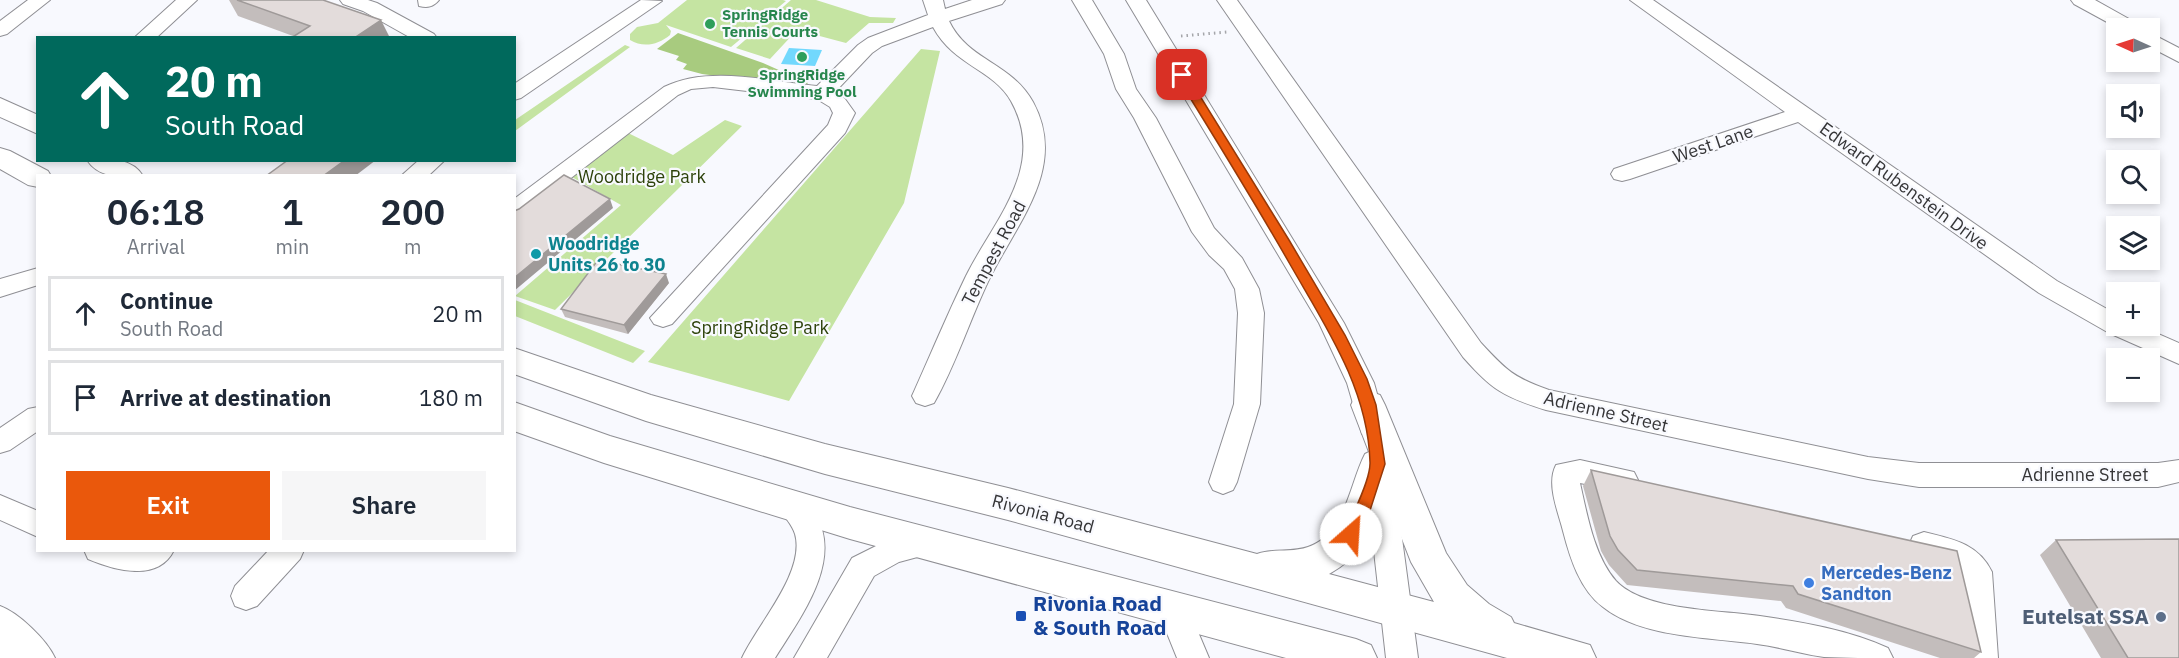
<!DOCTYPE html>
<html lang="en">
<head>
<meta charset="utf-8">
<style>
  body { margin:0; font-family:"IBM Plex Sans",sans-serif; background:#f6f6f7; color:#1f2937; height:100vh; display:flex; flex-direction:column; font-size:22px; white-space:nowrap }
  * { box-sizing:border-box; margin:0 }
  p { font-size:20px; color:#747a83 }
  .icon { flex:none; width:33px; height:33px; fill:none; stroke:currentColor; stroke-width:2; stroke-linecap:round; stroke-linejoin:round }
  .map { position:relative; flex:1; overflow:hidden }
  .panel { position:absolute; left:36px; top:174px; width:480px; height:378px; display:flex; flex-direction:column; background:#fff; border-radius:0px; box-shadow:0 3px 9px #0003 }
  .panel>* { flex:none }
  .hud { position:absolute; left:36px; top:36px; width:480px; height:126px; border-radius:0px; box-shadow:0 3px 9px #0003; background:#00695c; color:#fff; overflow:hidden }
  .needle { width:39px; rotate:273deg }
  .controls { position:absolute; left:2106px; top:18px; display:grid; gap:12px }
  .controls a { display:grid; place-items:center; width:54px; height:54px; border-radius:0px; background:#fff; box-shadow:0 3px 9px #0003; font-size:30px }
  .pin { position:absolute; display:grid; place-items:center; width:51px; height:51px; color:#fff; margin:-26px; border-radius:12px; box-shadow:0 3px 9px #0006 }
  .me { position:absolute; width:66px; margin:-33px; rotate:26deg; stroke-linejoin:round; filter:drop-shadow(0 0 4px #0008) }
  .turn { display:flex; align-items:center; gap:21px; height:126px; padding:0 30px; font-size:27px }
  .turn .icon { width:78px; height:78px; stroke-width:2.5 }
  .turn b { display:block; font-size:42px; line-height:51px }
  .eta { display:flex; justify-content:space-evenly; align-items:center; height:102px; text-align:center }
  .eta b { font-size:36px; font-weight:600; line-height:42px }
  .button { display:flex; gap:12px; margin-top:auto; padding:12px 30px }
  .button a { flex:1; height:69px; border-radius:0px; background:#ea580c; color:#fff; font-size:24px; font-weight:600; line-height:69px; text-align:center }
  .button a+a { background:#f6f6f7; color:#1f2937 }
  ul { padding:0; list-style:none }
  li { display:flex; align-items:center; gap:18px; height:75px; margin:0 12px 9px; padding:0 18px; border:3px solid #e0e1e3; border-radius:0px }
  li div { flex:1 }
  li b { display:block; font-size:22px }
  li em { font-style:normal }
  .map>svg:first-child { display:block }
  .green { fill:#c5e4a2 }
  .forest { fill:#a8cb7f }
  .water { fill:#72d8fd }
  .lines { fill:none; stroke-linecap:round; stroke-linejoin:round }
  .minor-casing { stroke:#8f8f94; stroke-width:2 }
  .major-casing { stroke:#8f8f94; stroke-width:2 }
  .path { stroke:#a5a6aa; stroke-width:3; stroke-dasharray:1.5 4; stroke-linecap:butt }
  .minor { fill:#fff; fill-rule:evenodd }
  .major { fill:#fff; fill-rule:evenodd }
  .wall { fill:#c3bdbc }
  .shaded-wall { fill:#9f9a99 }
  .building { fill:#e3dcdb; stroke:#9f9a99; stroke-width:1.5 }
  .route { fill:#ea580c; stroke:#983908; stroke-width:1.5 }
  .leisure-dot { fill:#2e9e5b; stroke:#f8f9fe; stroke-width:2 }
  .culture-dot { fill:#0f9aa8; stroke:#f8f9fe; stroke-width:2 }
  .shop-dot { fill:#3f7fe0; stroke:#f8f9fe; stroke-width:2 }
  .transit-dot { fill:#1a4fb4; stroke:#f8f9fe; stroke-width:2 }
  .service-dot { fill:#5c6f8a; stroke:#f8f9fe; stroke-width:2 }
  .labels { text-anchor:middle; stroke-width:4.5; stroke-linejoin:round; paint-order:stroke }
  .far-leisure-label { font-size:15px; font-weight:bold; fill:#27864d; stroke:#f8f9fe; text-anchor:start }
  .street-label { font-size:18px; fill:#353537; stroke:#f8f9fe }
  .park-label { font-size:18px; fill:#2d420a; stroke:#f8f9fe }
  .culture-label { font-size:18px; font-weight:bold; fill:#0d838f; stroke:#f8f9fe; text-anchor:start }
  .shop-label { font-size:18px; font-weight:bold; fill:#366cbe; stroke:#f8f9fe; text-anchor:start }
  .near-transit-label { font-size:21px; font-weight:bold; fill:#164399; stroke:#f8f9fe; text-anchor:start }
  .near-service-label { font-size:21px; font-weight:bold; fill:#4e5e75; stroke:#f8f9fe; text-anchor:end }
</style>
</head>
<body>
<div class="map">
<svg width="2179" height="658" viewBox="0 0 2179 658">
  <rect width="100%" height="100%" fill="#f8f9fe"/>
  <path class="green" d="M687,0H783L786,1L731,47L666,25L671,31L670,35C658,45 643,48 630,40V34L637,27L658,23Z
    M791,0H816L870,17L896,18L893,23H869L846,43L797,30L770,59L736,48Z
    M625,45L630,47L515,131V120Z
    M921,49L940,51L904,203L789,401L648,362Z
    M725,120L742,126L555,310L515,296L621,205L570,176L626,132L673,155Z
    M514,300H515L645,351L633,363L515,316Z"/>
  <path class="forest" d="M678,33L763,63L808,83L804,87L702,74L683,69L687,64L676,60L679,56L657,49Z"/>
  <path class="water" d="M789,48L822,50L815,66L781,64Z"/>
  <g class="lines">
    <defs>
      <path id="minor" d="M28,0H50L7,34L0,36V21Z
        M176,0H197L156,38H134Z
        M340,0H368L377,3L434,34L437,38H411L363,11L343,4Z
        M418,0H439C433,7 428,8 419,6Z
        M641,0L662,1L521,98L514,100V84Z
        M923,0H943L945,9L972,0H1005L1002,4L949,21C968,61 1011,62 1033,102C1070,170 1012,228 986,286C968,325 955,366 934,403L925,406L916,403L912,396C930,356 947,315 966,276C993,221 1048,167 1011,101C993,69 954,66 933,27L882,46L872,53L835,92L845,99L855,113L845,133L672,324L663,327L654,324L650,318L828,125L833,113L830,107L817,99L713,87L691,89L678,95L522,216L514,219V199L664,87C708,65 769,81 817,86L858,45L868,38L928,15Z
        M1072,0H1092L1124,54L1136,89L1156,118L1214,228L1242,258L1259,289L1264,313L1260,404L1237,482L1233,490L1223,494L1213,490L1209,482L1234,404L1238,313L1235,289L1224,269L1209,255L1192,232L1134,118L1116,89L1104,54Z
        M1126,0H1146L1344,323L1374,383L1386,426L1382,434L1372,437L1362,434L1347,383L1319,323Z
        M1217,0H1237L1481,343C1507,371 1513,377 1549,390L1868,457L1919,463H2158L2179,460V482L2158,487H1919L1868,479L1546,410C1504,397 1492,390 1463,357Z
        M1630,0H1653L2057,281L2116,314V326H2140L2179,343V364L2109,333L2039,293L1798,122L1630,179L1622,181L1614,179L1611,174L1614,169L1785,112Z
        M2071,0H2095L2138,24L2141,28H2118L2074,4Z
        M2150,33L2179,48V62L2150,47Z
        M419,160H445L428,176H401Z
        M38,268V285L0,297V279Z
        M38,407V431L10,450L0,453V428L28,409Z
        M1379,460L1389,463L1393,471L1418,658H1386L1365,471L1369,463Z
        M1580,460L1634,472L1638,480L1634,488L1624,492L1580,483C1587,514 1594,556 1616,581C1644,611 1720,610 1760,616C1802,622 1849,630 1888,648L1893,658C1871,658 1846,658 1824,657C1802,654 1780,647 1757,644C1709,637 1642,638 1603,607C1580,590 1570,558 1563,531C1558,511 1546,484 1556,465Z
        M793,494C804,498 810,505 816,515C843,562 800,618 775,658H742C757,625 806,572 795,534C792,524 783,516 779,506L783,497Z
        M0,495L38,511V537L0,520Z
        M925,530L936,534L940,543L936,552L899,562L874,576L827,658H794L852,558L882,543Z
        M1924,532C1952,539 1978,543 1992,572L1998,658H1966L1962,577L1950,564L1913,554L1909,545L1913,536Z
        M84,550H174C158,583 114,570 88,559Z
        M269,550H304L300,559L257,606L246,610L235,606L231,596L235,586Z
        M1174,597L1185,601L1209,658H1177L1158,611L1163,601Z
        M0,606C19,613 47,640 55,658H0Z"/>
      <path id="major" d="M0,98L38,115V134L0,117Z
        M0,148L10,151L48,171L51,176H38V187L28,185L0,169Z
        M87,160C107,160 131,156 143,176C123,176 100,180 87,160Z
        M514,348L651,395L825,444L1008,488L1257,554C1274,548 1291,553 1308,547C1346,534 1349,485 1365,454L1369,452L1351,405L1356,395L1368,391L1380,395L1385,405L1446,553L1467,585L1489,604L1511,617L1514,623L1590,645L1596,658H1507L1008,520L825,474L646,421L514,374ZM1386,498L1411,562L1434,602L1329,574C1360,557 1375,530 1386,498Z
        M514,402L610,436L850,507L1356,639L1371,645L1377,658H1286L850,539L604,463L514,431Z"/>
    </defs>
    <use href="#minor" class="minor-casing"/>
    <use href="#major" class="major-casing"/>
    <path class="path" d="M1181,36L1227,32"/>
    <use href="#minor" class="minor"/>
    <use href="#major" class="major"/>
  </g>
  <path class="wall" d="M229,0H323L390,38L293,36L238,16Z
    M669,283L628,334L565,317L561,309Z
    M1591,470L1981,652L1974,658H1940L1786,608L1781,601L1627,585L1609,565L1601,551L1583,486Z
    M2056,540L2179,658H2101L2040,555Z"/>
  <path class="shaded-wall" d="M381,20L390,38H354Z
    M345,160H376L355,176H323Z
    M610,199L613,208L514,291V278Z
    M666,274L669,283L628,334L624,325Z"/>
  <path class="building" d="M237,0H323L381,20L354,38H291L310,26Z
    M288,160H345L323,176H266Z
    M564,175L610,199L514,278V211L519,209Z
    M598,260L666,274L624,325L561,309Z
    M1591,470L1957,551L1981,652L1798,594L1793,586L1637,570L1618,550L1610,536Z
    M2179,539V658H2128L2056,540Z"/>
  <path class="route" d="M1182,71L1187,75L1289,240L1345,335L1367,379L1376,405L1385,464L1364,529L1357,539L1351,541L1346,539L1343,534C1351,518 1371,480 1370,462C1368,389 1326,327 1291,266C1254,201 1215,138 1176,75Z"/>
  <g class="leisure-dot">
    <circle cx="710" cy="24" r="6"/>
    <circle cx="802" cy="57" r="6"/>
  </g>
  <circle class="culture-dot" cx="536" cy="254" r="6"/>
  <circle class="shop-dot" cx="1809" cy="583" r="6"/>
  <rect class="transit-dot" x="1015" y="610" width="12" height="12" rx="3"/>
  <circle class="service-dot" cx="2161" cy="617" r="6"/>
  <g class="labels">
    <g class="far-leisure-label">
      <text x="722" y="20">SpringRidge<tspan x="722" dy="17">Tennis Courts</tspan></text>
      <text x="802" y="80" text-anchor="middle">SpringRidge<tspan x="802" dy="17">Swimming Pool</tspan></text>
    </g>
    <g class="street-label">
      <text transform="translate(1713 144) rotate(-19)" y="6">West Lane</text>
      <text transform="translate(1904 186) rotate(36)" y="6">Edward Rubenstein Drive</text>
      <text transform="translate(994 253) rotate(-62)" y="6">Tempest Road</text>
      <text transform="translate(1606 412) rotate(13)" y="6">Adrienne Street</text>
      <text x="2085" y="481">Adrienne Street</text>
      <text transform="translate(1043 514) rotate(15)" y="6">Rivonia Road</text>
    </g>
    <g class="park-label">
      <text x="642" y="183">Woodridge Park</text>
      <text x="760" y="334">SpringRidge Park</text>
    </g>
    <g class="culture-label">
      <text x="548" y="250">Woodridge<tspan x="548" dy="21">Units 26 to 30</tspan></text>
    </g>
    <g class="shop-label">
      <text x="1821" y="579">Mercedes-Benz<tspan x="1821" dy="21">Sandton</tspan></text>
    </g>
    <g class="near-transit-label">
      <text x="1033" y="611">Rivonia Road<tspan x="1033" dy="24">&amp; South Road</tspan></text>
    </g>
    <g class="near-service-label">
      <text x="2149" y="624">Eutelsat SSA</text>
    </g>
  </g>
</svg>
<div class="controls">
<a><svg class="needle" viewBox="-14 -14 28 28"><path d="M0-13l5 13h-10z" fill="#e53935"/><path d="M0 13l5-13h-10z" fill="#747a83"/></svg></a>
<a><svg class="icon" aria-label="sound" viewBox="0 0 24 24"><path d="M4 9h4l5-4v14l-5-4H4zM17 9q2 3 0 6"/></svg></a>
<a><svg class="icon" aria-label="search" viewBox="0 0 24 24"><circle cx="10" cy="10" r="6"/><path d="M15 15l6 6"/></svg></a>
<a><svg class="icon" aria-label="layers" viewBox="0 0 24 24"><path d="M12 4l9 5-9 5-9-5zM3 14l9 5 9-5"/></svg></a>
<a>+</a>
<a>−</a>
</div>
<div class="pin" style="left:1182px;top:75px;background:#d93025"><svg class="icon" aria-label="arrive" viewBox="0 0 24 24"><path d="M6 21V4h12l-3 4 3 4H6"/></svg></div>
<svg class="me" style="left:1351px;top:534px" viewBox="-20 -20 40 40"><circle r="19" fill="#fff"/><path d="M0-13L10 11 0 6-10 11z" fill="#ea580c"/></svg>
<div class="hud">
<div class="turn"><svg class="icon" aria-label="ahead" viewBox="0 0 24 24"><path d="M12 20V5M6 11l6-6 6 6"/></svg><div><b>20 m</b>South Road</div></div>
</div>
<section class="panel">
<div class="eta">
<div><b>06:18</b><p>Arrival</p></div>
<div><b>1</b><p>min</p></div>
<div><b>200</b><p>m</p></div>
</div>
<ul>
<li><svg class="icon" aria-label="ahead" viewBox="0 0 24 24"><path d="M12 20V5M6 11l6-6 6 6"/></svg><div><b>Continue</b><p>South Road</p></div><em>20 m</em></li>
<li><svg class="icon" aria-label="arrive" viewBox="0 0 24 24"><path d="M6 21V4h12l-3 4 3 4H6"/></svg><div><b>Arrive at destination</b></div><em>180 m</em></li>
</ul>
<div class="button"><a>Exit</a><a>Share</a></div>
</section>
</div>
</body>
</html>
